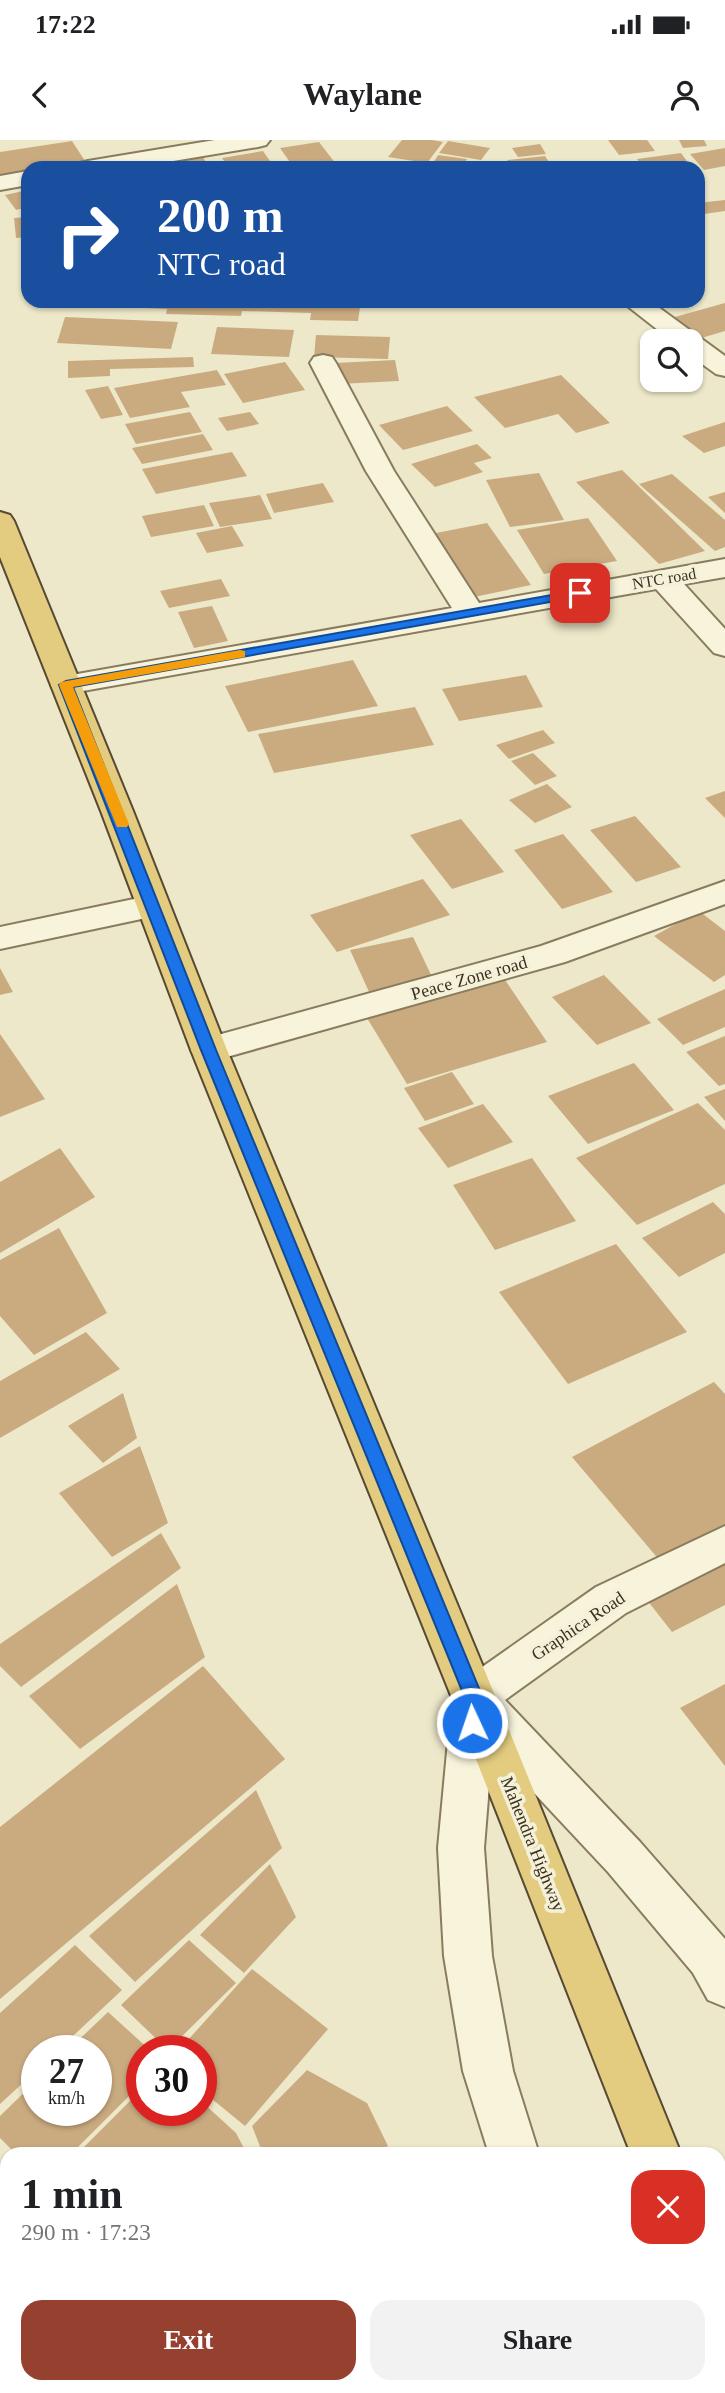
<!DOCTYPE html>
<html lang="en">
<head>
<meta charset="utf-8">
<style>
  body { margin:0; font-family:"Times New Roman",serif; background:#f2f2f2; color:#202124; height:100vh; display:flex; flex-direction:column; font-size:26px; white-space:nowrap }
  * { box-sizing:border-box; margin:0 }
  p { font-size:23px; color:#757577 }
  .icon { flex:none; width:38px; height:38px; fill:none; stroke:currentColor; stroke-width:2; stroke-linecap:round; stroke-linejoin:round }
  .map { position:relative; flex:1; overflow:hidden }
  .drawer { position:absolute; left:0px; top:2007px; width:726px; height:247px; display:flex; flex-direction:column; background:#fff; border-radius:21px 21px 0 0; box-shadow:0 2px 5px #0004 }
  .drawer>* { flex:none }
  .top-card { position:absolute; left:21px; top:21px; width:684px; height:147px; border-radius:21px; box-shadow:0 2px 5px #0004; background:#1a4fa0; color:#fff; overflow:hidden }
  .controls { position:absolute; left:640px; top:189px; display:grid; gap:14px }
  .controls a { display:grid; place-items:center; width:63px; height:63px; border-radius:14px; background:#fff; box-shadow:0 2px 5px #0004; font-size:35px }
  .speed { position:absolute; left:21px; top:1895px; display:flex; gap:14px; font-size:35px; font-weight:700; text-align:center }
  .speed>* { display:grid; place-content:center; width:91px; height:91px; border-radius:50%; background:#fff; box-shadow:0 2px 5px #0004; line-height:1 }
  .speed small { font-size:18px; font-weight:400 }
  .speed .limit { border:10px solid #d22; background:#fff; color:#111 }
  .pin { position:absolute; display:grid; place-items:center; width:60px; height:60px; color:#fff; margin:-30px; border-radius:14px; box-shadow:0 4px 10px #0006 }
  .me { position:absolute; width:77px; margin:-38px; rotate:357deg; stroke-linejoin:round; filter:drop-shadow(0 0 5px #0008) }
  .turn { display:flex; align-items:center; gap:24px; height:147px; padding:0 21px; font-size:32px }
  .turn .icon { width:91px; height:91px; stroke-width:2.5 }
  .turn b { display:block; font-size:49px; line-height:60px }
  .round { display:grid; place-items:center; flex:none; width:74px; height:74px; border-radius:21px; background:#f2f2f2 }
  .summary { display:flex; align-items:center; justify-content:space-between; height:119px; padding:0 21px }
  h1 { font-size:42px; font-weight:800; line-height:52px }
  .cta { display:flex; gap:14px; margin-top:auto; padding:14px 21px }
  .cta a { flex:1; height:80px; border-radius:21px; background:#964030; color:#fff; font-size:28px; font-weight:800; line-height:80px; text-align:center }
  .cta a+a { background:#f2f2f2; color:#202124 }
  .status { display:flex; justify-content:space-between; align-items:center; height:49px; padding:0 35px; background:#fff; direction:ltr }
  .status svg { height:19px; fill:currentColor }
  header { display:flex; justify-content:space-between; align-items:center; height:91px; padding:0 21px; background:#fff; font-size:32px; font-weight:800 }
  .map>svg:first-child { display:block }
  .building { fill:#caab80 }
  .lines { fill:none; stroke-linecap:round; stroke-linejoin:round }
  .minor-casing { stroke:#897c5e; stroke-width:4 }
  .trunk-casing { stroke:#574932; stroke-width:4 }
  .minor { fill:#f8f4dc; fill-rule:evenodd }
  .trunk { fill:#e3cc80; fill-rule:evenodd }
  .route { fill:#1a73e8; stroke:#114b97; stroke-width:2 }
  .slow { fill:#f59e0b }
  .labels { text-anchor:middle; stroke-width:7; stroke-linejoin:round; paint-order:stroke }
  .far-street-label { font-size:16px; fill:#3a3121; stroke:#f5f1d8 }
  .street-label { font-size:18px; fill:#3a3121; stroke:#f5f1d8 }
</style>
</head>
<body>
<div class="status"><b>17:22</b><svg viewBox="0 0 49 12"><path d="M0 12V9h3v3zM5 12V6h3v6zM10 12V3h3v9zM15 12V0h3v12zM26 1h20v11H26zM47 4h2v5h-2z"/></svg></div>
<header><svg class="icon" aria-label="back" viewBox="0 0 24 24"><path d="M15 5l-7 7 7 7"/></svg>Waylane<svg class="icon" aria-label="person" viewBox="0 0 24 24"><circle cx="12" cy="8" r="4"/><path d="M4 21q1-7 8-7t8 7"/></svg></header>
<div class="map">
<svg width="725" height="2253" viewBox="0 0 725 2253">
  <rect width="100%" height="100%" fill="#ede8c9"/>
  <path class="building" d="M402,0H432L443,2L427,23L388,17Z
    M608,0H647L655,11L619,15Z
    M679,0H704L707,6L683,8Z
    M72,1L89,27L28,28V37L0,42V12Z
    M448,1L490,8L481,20L439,13Z
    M319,2L336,24L294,28L280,8Z
    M540,4L546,14L518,17L512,8Z
    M725,8V26L704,30L690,14Z
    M263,11L275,28H229L222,18Z
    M681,13L692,28H643L637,19Z
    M438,15L467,19L462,28H430Z
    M545,16L553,28H512L507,20Z
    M203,17L209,28H181L177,21Z
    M28,50V67L16,70L5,55Z
    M725,60V71L704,74L698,65V63Z
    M28,77V97L16,98L14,78Z
    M122,161H361L358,181L310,180L311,173L242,171L241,176L166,174L167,169L121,167Z
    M725,163V191L698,199L671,178Z
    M65,177L178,182L171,209L57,203Z
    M217,187L294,190L289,217L211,214Z
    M316,195L390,197L388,219L314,217Z
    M193,217L194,227L110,229V236L68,238V221Z
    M395,220L399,241L338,244L335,223Z
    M285,222L305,250L243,263L224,234Z
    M217,230L226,245L181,252L190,267L130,278L114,248Z
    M561,235L610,283L576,293L558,274L505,288L474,257Z
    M108,246L123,275L101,279L85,250Z
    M447,266L473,291L403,310L379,285Z
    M190,272L202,292L136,304L125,284Z
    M250,272L259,284L227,291L218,278Z
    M725,282V306L704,313L682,296Z
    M203,294L213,310L142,324L132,308Z
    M477,304L492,318L474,323L483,332L435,347L411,324Z
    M232,312L247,336L156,354L142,329Z
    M622,330L705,411L659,424L576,342Z
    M539,333L564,380L510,387L486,340Z
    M672,334L725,380V407L715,411L639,344Z
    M323,343L334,362L274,373L266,354Z
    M725,352V373L708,357Z
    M260,355L272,379L220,387L209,363Z
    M204,365L214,386L151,397L142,376Z
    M588,378L617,421L544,434L517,390Z
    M487,383L531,445L474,457L431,394Z
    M232,386L244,406L207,413L196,393Z
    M221,439L230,456L169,468L160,451Z
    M212,466L228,501L194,508L178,472Z
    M353,520L378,566L248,592L225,546Z
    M526,535L543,567L459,581L442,549Z
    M415,567L434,605L274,633L258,594Z
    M543,590L555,603L509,619L496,605Z
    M533,613L557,636L535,645L511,621Z
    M547,644L572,667L535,683L509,660Z
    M725,651V678L705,658Z
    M635,676L681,727L636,742L590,690Z
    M461,679L504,732L452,749L410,695Z
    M563,694L613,752L562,769L514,710Z
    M423,739L450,775L337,812L310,775Z
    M699,771L725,791V835L714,842L654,796Z
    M413,797L434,841L370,854L350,810Z
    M0,828L13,852L0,855Z
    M501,834L547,902L407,944L364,873Z
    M604,835L651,883L597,905L552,857Z
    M725,849V887L683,905L657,879Z
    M0,894L45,959L0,977Z
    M725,896V944L719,946L686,912Z
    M634,923L674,970L588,1004L548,956Z
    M452,932L474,964L425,981L404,948Z
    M725,949V981L704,957Z
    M698,963L725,990V1044L637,1085L576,1018Z
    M483,964L513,1002L448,1028L418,988Z
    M60,1008L95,1057L0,1113V1042Z
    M532,1018L576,1081L495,1110L453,1045Z
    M713,1062L725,1074V1113L679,1137L642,1098Z
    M59,1088L107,1173L34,1215L0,1176V1120Z
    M616,1104L687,1192L568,1244L499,1152Z
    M86,1192L120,1229L0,1298V1241Z
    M714,1242L725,1254V1405L672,1435L572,1317Z
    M123,1253L137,1298L103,1323L68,1286Z
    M140,1306L168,1383L112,1417L59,1353Z
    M161,1393L181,1428L21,1547L0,1526V1504Z
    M725,1421V1465L672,1492L647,1460Z
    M177,1444L205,1517L80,1609L29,1556Z
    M203,1526L285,1619L0,1859V1687Z
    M725,1544V1626L680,1568Z
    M256,1650L282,1708L135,1842L89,1796Z
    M270,1724L296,1777L244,1833L200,1795Z
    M189,1800L236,1843L168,1910L121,1865Z
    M75,1805L122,1850L57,1911H37V1930L0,1964V1873Z
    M252,1829L328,1889L245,1986L201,1950V1911H178Z
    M108,1872L151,1911H142V1943L71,2014H16L0,1998V1976L37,1940V1970H96V1911H67Z
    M307,1930L367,1963L388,2006L367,2014H263L252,1986Z
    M142,1949V1970H201V1961L236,1993L247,2014H77Z
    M0,2148L7,2155V2233L0,2238Z
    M13,2247H96L102,2253H17Z
    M354,2247H470L472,2253H356Z"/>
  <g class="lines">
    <defs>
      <path id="minor" d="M215,0H270L266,5L258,7L131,28H76L80,23L88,21Z
        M28,31V45L0,50V36Z
        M621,161H650L725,216V236L716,234L691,216V201H672Z
        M323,215L332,217L336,223L394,331L479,463L725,419V437L684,444L725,489V516L714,513L656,449L66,554L55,552L51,545L55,538L66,536L452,468L366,331L310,223L314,217Z
        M725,741V764L565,822L209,922L196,919L191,910L196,901L541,806Z
        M153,755L165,758L170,766L165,774L0,809V787Z
        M725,1386V1423L626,1473L505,1560L640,1702L725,1799V1867L708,1860L693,1833L608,1732L492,1608L484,1708L492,1816L513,1931L539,2014H489L463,1931L444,1816L438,1708L452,1558L458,1544L596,1447Z
        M7,2053V2108L0,2111V2056Z
        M725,2107V2160L719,2162V2109Z
        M200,2247H259L262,2253H203Z
        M562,2247H616L618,2253H564Z"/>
      <path id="trunk" d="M0,372L10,375L14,381L133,671L227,910L496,1558L681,2014H631L452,1558L191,910L101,671L0,417Z
        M719,2150L725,2152V2217L719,2215Z"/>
    </defs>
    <use href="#minor" class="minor-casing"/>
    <use href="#trunk" class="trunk-casing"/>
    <use href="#minor" class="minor"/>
    <use href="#trunk" class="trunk"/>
  </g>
  <path class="route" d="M580,450L584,451V456L73,547L216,910L483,1558L478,1589L472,1591L465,1589L462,1583L465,1558L201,910L59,545L66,541Z"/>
  <path class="slow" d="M240,510L245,511V517L73,547L129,684L127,687H117L59,545L61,542Z"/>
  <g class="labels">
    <g class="far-street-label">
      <text transform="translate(664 438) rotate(-10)" y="6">NTC road</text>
    </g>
    <g class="street-label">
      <text transform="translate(469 838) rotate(-16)" y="6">Peace Zone road</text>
      <text transform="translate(578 1486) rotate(-34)" y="6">Graphica Road</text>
      <text transform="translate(533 1704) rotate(68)" y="6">Mahendra Highway</text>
    </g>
  </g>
</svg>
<div class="controls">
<a><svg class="icon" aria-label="search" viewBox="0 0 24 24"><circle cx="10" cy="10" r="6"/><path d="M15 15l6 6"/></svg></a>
</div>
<div class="speed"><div>27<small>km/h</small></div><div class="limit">30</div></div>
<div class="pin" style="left:580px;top:453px;background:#d93025"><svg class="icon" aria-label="arrive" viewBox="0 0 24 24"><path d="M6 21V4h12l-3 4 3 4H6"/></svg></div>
<svg class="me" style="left:472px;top:1583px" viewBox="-20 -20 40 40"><circle r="17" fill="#1a73e8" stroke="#fff" stroke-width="3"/><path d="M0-11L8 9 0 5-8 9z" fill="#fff"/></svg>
<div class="top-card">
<div class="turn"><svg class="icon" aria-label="right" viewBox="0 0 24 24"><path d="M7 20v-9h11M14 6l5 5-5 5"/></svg><div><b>200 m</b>NTC road</div></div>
</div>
<section class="drawer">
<div class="summary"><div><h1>1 min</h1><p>290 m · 17:23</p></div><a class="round" style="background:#d93025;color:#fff"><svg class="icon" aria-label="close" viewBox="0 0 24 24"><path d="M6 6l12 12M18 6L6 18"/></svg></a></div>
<div class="cta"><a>Exit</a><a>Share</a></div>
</section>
</div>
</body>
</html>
